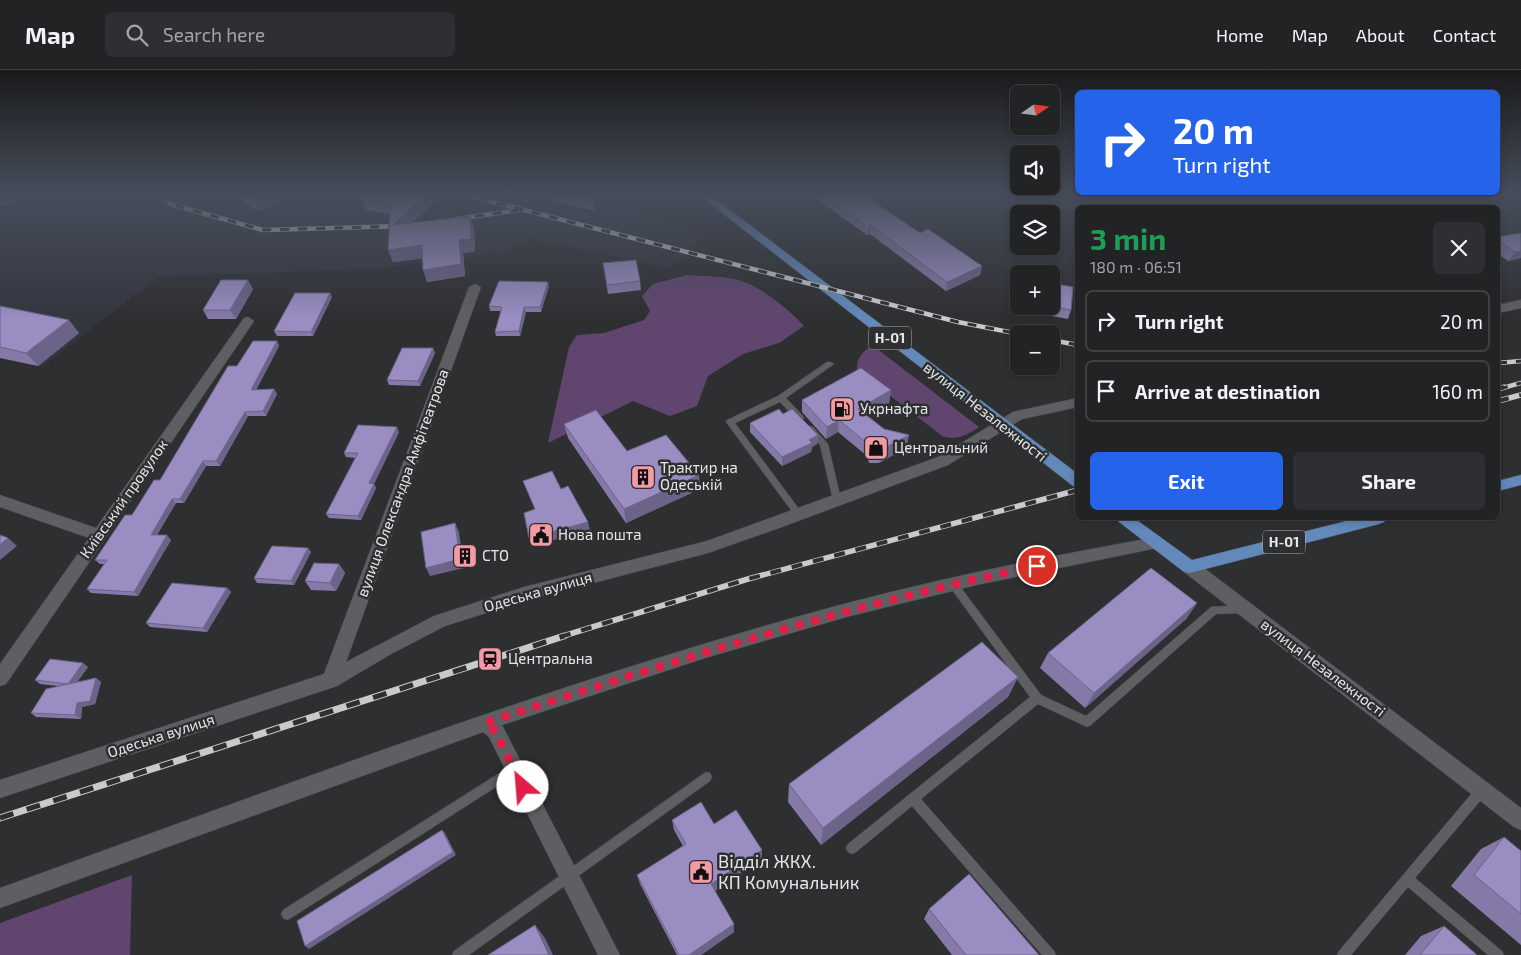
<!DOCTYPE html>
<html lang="en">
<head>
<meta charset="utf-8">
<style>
  body { margin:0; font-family:"Exo 2",sans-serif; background:#2e2f32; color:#f1f3f6; height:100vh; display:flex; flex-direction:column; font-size:19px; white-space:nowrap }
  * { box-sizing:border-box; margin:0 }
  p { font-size:16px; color:#a2a4a7 }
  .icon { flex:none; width:28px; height:28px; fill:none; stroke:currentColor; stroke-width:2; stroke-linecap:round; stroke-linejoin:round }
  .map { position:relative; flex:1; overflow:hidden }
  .details { position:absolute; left:1075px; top:135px; width:425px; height:315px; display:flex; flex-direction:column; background:#222325; border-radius:8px; box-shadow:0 2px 8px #0003,0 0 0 1px #3f4042 }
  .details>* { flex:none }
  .top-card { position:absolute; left:1075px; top:20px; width:425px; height:105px; border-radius:8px; box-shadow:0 2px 8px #0003,0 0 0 1px #3f4042; background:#2563eb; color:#fff; overflow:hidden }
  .needle { width:32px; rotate:76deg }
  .tools { position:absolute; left:1010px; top:15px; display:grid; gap:10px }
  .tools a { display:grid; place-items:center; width:50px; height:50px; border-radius:8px; background:#222325; box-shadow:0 2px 8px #0003,0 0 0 1px #3f4042; font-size:25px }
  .pin { position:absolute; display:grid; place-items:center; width:42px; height:42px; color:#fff; margin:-21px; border:2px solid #fff; border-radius:50%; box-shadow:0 1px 5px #0007 }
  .me { position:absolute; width:55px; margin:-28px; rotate:333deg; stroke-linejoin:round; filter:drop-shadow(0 0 4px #0008) }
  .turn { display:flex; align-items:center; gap:18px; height:105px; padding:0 15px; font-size:22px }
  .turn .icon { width:65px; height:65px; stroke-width:2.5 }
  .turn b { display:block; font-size:35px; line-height:42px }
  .round { display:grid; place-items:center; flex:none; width:52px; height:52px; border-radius:8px; background:#2e2f32 }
  .summary { display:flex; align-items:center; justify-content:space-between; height:85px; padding:0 15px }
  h1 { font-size:30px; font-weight:700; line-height:38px; color:#1e9e55 }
  .button { display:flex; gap:10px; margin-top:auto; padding:10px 15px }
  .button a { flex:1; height:58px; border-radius:8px; background:#2563eb; color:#fff; font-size:20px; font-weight:700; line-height:58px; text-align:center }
  .button a+a { background:#2e2f32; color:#f1f3f6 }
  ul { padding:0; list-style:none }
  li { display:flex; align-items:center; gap:15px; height:62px; margin:0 10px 8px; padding:0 5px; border:2px solid #3f4042; border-radius:8px }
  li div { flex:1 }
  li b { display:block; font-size:19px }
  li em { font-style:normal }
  header { display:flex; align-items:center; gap:30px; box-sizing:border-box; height:70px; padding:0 25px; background:#222325; border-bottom:1px solid #3f4042 }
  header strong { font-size:24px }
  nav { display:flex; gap:28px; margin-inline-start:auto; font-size:18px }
  .search { width:350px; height:45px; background:#2e2f32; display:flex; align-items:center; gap:12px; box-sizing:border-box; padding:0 18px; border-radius:8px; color:#a2a4a7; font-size:19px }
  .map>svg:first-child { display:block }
  .built { fill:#34363f }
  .green { fill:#60466e }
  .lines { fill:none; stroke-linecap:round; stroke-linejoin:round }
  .lane-casing { stroke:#4c4d4f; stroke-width:1 }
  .street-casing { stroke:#4c4d4f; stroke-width:1 }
  .secondary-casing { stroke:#4c4d4f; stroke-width:1 }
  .primary-casing { stroke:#4c4d4f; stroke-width:1 }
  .lane { fill:#5e5f62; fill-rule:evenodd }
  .street { fill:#5e5f62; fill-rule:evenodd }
  .secondary { fill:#5e5f62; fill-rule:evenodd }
  .primary { fill:#6289ba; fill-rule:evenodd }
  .rail-far2-casing { stroke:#c9cacc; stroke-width:4.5 }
  .rail-far1-casing { stroke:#c9cacc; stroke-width:5.5 }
  .rail-casing { stroke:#c9cacc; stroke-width:7 }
  .rail-far2 { stroke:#2e2f31; stroke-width:3; stroke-dasharray:9; stroke-linecap:butt }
  .rail-far1 { stroke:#2e2f31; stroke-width:4; stroke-dasharray:11; stroke-linecap:butt }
  .rail { stroke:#2e2f31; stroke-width:5; stroke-dasharray:14; stroke-linecap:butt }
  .wall { fill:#8479a7 }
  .shaded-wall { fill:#6b6388 }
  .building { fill:#998dc2; stroke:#6b6388 }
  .route { stroke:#e11d48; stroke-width:9; stroke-dasharray:0 16.2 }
  .labels { text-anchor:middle; stroke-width:5; stroke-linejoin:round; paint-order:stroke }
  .shield { fill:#2e2f31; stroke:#aeafb1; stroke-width:1 }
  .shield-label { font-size:14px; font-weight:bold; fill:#e5e6e8 }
  .poi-label { font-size:15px; fill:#e5e6e8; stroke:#2e2f31; text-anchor:start }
  .street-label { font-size:15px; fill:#e5e6e8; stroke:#2e2f31 }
  .near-poi-label { font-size:18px; fill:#e5e6e8; stroke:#2e2f31; text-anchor:start }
</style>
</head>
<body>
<header>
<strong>Map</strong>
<div class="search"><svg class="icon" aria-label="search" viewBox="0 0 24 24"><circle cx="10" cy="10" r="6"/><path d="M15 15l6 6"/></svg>Search here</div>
<nav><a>Home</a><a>Map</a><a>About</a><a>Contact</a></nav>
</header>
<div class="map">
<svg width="1521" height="885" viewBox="0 0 1521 885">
  <rect width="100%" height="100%" fill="#2e2f31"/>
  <path class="built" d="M0,124H600L701,164L690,182L668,198L529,168L501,183L381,198L158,207L42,297L0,288Z"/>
  <path class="green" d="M687,205C702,206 719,206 734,209C757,213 789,239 804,256L779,273L743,284L708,306L697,336L670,346L633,331L548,373L569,277L577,265L604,263L644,250L650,241L642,226L653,214Z
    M872,275L979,357C967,365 957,371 942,366L857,300C856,288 863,282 872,275Z
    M132,805L130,885H0V853Z"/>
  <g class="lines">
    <defs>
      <path id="lane" d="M33,124H43L0,136V132Z
        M827,292H830L834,294L786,328L803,346L804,348L803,350H797L780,332L735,353L802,443L803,445L802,447H796L726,352L727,350L778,326Z
        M810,356L813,357L828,374L841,430L840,432H834L833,430L820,375L806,359Z
        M953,510L956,511L1041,625L1086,646L1211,537L1242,535L1245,536L1247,539L1245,542L1242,543L1216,544L1091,655L1087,657L1083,655L1038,634L921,729L1054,881L1056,885H1042L912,736L856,782L852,784L848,782L846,778L848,774L1030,627L950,517L948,514L950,511Z
        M514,694L518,695L519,699L518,703L291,848L287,850L283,848L281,844L283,840Z
        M706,702L710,703L712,707L710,711L469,885H452L454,881Z
        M1482,715L1486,716L1488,720L1486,724L1415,808L1502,881L1504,885H1488L1408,817L1351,885H1337L1339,881L1478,716Z"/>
      <path id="street" d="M475,214L481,217L346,592L434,546L524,517L707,471L938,387L1013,342L1078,328V337L1022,349L948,395L782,457L708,483L524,531L445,556L391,584L337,616L0,728V710L324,604L469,217Z
        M1521,230V238L1498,243V235Z
        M248,247L254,251L252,254L6,614L0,616V594L89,468L0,437V425L96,458L244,248Z
        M1157,467L1162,469L1165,473L1162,477L981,514L850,546L705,588L502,655L620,885H598L489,667L483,662L0,838V818C267,722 533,620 807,544C922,512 1039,488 1157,467Z"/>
      <path id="secondary" d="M1190,491L1196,492L1521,738V760L1514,757L1184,502L1182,497L1184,492Z"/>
      <path id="primary" d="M698,124H709L1078,404V417L1073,416Z
        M1521,405V415L1498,421V411Z
        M1116,448H1134L1192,490L1358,448H1387L1384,452L1379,454L1190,503L1184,502L1119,452Z"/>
    </defs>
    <use href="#lane" class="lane-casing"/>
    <use href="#street" class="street-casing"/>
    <use href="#secondary" class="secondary-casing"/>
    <use href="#primary" class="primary-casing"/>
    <use href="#lane" class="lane"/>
    <use href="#street" class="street"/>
    <use href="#secondary" class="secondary"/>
    <use href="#primary" class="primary"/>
    <defs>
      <path id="rail-far2" d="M163,124L170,134L263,160L402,156
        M462,124L958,252L1019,264
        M457,149L518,140
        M1051,270L1078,275
        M1498,293L1521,291
        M1499,319L1521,313"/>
      <path id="rail-far1" d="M1498,319L1504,317
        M1498,331L1521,325
        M560,567L748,509L1078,420"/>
      <path id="rail" d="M0,748L564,566"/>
    </defs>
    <use href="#rail-far2" class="rail-far2-casing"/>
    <use href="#rail-far1" class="rail-far1-casing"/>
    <use href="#rail" class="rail-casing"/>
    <use href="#rail-far2" class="rail-far2"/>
    <use href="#rail-far1" class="rail-far1"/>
    <use href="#rail" class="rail"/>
  </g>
  <path class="wall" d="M232,124H289L290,127L258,141Z
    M442,124L412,153L474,158L475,181L463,183L465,206L427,212L422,188L393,192L388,180L390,144L365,140L361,128Z
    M545,124H589L593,128L595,141L551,130Z
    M818,124H893L873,132L920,163L982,196L980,205L946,221L870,164L867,165L818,130Z
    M1521,164V188L1508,191L1498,184V167Z
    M603,193L640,211L641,220L608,224Z
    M1019,208V236H1051L1071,240L1068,249L1013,239L1016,217Z
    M549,216L541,242H526L520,266H496L495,262L501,241H490L489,236Z
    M253,219L236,249H208L203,240Z
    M332,227L313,266H277L274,261Z
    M0,236L79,263L38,296L0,288Z
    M277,271L279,276L256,320L274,319L277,324L266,346H248L220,396H206L184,433H176L157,465L171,470L138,526L91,523L87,519L104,494H100L95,490L160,410Z
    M433,278L435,283L420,316L389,315L387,310Z
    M891,320L889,333L867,345L884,359L909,365L906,378L879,393H869L867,386L838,362L826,369L802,342V330Z
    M783,344L818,365L817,374L812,377L811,382L782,396L750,362V353Z
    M564,354L627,381L700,419L626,453L568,368Z
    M399,362L374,414L376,418L361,450L329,448L326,444L355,388L346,387L344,383Z
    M523,411L561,419L590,460L531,476L535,439Z
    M308,478L311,482L294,515L257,513L254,508Z
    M339,494L345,503L336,521L311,520L305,511Z
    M227,518L231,522L207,562L150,557L146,553Z
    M1197,533L1186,549L1085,638L1040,598L1048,583Z
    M88,597L77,612L96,608L101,612L95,634L82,637L81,649L36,647L31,643L58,616L40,614L35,610Z
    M1018,607L1008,627L821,775L788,732L789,714Z
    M672,750L714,754L762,789L715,821L734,854V862L701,885H677L640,814L637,805L683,776L674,760Z
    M1504,767L1521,781V875L1451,816L1481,779Z
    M929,839L1039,885H952L924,849Z
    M1444,856L1477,885H1405L1421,866Z"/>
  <path class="shaded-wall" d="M211,124H220L212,127Z
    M262,124H289L290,127L258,141L252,128Z
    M426,124H442L398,167L393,155Z
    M872,124H893L865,135V126Z
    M470,146L474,158L475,181L463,183L465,206L427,212L423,200Z
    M871,155L870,164L867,165L868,157Z
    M422,175L426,188L393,192L388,180Z
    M1521,181V188L1508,191L1515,182Z
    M982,196L980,205L946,221L947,212Z
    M248,210L253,219L236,249L230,240Z
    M548,212L549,216L541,242L540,237Z
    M330,223L332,227L313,266L311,262Z
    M524,237L526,242L520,266L519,261Z
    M69,250L79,263L38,296L26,283Z
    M277,271L279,276L254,324L251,320Z
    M433,278L435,283L420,316L418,311Z
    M274,319L277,324L266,346L263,341Z
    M891,320L889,333L857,351L858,339Z
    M245,342L248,346L220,396L216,391Z
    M839,350L838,362L826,369L827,357Z
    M397,357L399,362L372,418L369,413Z
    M818,365L817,374L812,377L811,382L782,396V387Z
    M909,365L906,378L879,393L881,380Z
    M203,391L206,396L184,433L180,429Z
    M699,405L700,419L626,453L624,439Z
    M374,414L376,418L361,450L358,446Z
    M172,429L176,433L154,469L151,465Z
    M588,452L590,460L531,476L529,468Z
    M455,453L459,462L464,498L430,506L426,498Z
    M167,465L171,470L138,526L134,522Z
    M8,468L17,476L0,490V475Z
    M308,478L311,482L294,515L291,511Z
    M339,494L345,503L336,521L330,513Z
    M227,518L231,522L207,562L203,558Z
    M1197,533L1186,549L1085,638L1094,623Z
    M83,593L88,597L73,618L68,614Z
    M1018,607L1008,627L821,775L823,758Z
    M96,608L101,612L95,634L82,637L81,649L75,645L77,633Z
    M442,760L445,763L456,785L309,879L305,876Z
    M762,780V789L712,823L711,814Z
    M734,854V862L701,885H689Z
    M535,855L545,868L553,885H549Z"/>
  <path class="building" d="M245,124H262L252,128Z
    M365,124H426L393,155L470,146L471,169L459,170L461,194L423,200L422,175L388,180L391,133L361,128Z
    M578,124H589L593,128Z
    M821,124H872L865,126L920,163L928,159L982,196L947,212L871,155L868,157Z
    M1520,163L1521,164V181L1515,182L1498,170V167Z
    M636,190L640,211L607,215L603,193Z
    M1019,208V231L1015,230Z
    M221,210H248L230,240H203Z
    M499,211L548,212L540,237H524L519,261L495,262L502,237L489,236Z
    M1051,213L1073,217L1071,240L1051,236Z
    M295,223H330L311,262L274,261Z
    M0,236L69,250L26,283L0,277Z
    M253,271H277L251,320L274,319L263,341L245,342L216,391H203L180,429H172L151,465H167L134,522L87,519L107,490H95L125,445H132L154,410H160L228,296H237Z
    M402,278H433L418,311L387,310Z
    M861,298L891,320L858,339L884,359L909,365L881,380L870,381L868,374L839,350L827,357L802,330Z
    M779,339L783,344L792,339L818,365L809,370L812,373L782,387L750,353Z
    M596,340L627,381L666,365L699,405L624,439L564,354Z
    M358,355L397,357L369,413L374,414L358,446L326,444L358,383H344Z
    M552,401L561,419L568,416L588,452L529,468L524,443L535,439L523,411Z
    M455,453L460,489L426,498L421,462Z
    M0,465L8,468L0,475Z
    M272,476L308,478L291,511L254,508Z
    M314,493L339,494L330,513L305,511Z
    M1151,498L1197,533L1094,623L1048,583Z
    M172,513L227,518L203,558L146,553Z
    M982,572L1018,607L823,758L789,714Z
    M50,589L83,593L68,614L35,610Z
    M96,608L90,631L77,633L75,645L31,643L46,619Z
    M701,732L714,754L736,740L762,780L711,814L734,854L689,885H679L637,805L686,774L672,750Z
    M442,760L453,782L305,876L297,851Z
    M1504,767L1521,781V844L1474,805Z
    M969,804L1039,885H966L929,839Z
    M535,855L549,885H488Z
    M1444,856L1477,885H1420Z"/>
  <linearGradient id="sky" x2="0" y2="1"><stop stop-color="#191a1b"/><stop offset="0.5" stop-color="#464d5a"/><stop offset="1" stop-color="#464d5a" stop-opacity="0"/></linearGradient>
  <rect width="1521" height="248" fill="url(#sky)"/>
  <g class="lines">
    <path class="route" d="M523,717L495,661L485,653C667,593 849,535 1037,496"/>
  </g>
  <defs>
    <symbol id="fuel-square" viewBox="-11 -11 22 22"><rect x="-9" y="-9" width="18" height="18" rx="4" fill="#f49aa5" stroke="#2e2f31"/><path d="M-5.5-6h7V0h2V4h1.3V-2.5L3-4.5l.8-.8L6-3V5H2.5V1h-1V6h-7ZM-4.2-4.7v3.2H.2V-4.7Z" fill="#111"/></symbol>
    <symbol id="shop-square" viewBox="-11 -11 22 22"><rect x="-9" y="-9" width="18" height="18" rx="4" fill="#f49aa5" stroke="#2e2f31"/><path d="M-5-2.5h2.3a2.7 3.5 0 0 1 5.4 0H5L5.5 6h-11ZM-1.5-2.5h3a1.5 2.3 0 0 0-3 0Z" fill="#111"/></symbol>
    <symbol id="building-square" viewBox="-11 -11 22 22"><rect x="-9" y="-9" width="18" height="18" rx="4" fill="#f49aa5" stroke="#2e2f31"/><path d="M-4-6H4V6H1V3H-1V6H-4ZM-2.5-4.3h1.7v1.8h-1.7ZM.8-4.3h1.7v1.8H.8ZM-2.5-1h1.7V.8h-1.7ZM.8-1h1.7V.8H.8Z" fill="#111"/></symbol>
    <symbol id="civic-square" viewBox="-11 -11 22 22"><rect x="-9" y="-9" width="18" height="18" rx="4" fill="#f49aa5" stroke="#2e2f31"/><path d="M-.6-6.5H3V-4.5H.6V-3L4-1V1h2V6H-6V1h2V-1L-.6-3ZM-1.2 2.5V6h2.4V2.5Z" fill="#111"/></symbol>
    <symbol id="station-square" viewBox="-11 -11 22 22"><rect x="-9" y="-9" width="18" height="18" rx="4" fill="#f49aa5" stroke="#2e2f31"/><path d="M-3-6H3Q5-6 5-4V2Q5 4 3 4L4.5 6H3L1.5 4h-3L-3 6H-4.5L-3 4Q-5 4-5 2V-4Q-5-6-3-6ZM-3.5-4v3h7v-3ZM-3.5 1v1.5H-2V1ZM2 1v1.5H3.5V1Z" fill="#111"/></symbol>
  </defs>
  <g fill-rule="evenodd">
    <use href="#fuel-square" x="828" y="325" width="28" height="28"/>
    <use href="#shop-square" x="862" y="364" width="28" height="28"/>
    <use href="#building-square" x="629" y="393" width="28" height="28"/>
    <use href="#civic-square" x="527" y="451" width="28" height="28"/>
    <use href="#building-square" x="451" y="472" width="28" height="28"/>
    <use href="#station-square" x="476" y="575" width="28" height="28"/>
    <use href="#civic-square" x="687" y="788" width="28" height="28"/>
  </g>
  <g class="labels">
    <g class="shield">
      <rect x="869" y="256.5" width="42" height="23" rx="4"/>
      <rect x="1263" y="460.5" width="42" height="23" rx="4"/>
    </g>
    <g class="shield-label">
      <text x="890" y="273">Н-01</text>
      <text x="1284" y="477">Н-01</text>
    </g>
    <g class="poi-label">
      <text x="860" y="344">Укрнафта</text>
      <text x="894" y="383">Центральний</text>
      <text x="660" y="403">Трактир на<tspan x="660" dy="17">Одеській</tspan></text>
      <text x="558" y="470">Нова пошта</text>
      <text x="482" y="491">СТО</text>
      <text x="508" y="594">Центральна</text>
    </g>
    <g class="street-label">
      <text transform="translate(985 342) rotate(38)" y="5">вулиця Незалежності</text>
      <text transform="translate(403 413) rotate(-70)" y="5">вулиця Олександра Амфітеатрова</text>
      <text transform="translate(124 429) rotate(-55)" y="5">Київський провулок</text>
      <text transform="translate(538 522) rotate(-16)" y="5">Одеська вулиця</text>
      <text transform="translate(1323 598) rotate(37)" y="5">вулиця Незалежності</text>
      <text transform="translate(161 666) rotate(-18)" y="5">Одеська вулиця</text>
    </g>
    <g class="near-poi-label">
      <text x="718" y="798">Відділ ЖКХ.<tspan x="718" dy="21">КП Комунальник</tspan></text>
    </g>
  </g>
</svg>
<div class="tools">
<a><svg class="needle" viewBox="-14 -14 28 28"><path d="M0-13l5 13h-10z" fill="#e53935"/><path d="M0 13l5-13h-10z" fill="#a2a4a7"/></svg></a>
<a><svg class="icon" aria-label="sound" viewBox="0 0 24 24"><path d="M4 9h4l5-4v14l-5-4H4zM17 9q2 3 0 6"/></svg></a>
<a><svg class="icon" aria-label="layers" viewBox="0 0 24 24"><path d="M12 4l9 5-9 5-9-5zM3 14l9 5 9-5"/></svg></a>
<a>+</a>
<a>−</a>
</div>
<div class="pin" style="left:1037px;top:496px;background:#d93025"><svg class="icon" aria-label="arrive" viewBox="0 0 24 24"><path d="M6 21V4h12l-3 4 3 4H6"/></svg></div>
<svg class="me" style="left:523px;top:717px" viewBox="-20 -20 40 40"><circle r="19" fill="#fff"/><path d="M0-13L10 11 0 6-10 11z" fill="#e11d48"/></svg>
<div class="top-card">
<div class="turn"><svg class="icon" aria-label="right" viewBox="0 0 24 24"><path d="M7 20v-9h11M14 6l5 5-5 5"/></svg><div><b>20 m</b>Turn right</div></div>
</div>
<section class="details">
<div class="summary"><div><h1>3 min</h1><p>180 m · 06:51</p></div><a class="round"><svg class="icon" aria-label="close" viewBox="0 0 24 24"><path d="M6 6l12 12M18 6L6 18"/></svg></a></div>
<ul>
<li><svg class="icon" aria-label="right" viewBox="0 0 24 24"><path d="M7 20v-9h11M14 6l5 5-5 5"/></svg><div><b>Turn right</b></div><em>20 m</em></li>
<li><svg class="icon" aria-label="arrive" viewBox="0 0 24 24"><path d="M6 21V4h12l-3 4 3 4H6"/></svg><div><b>Arrive at destination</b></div><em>160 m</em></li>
</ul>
<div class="button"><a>Exit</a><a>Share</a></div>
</section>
</div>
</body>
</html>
